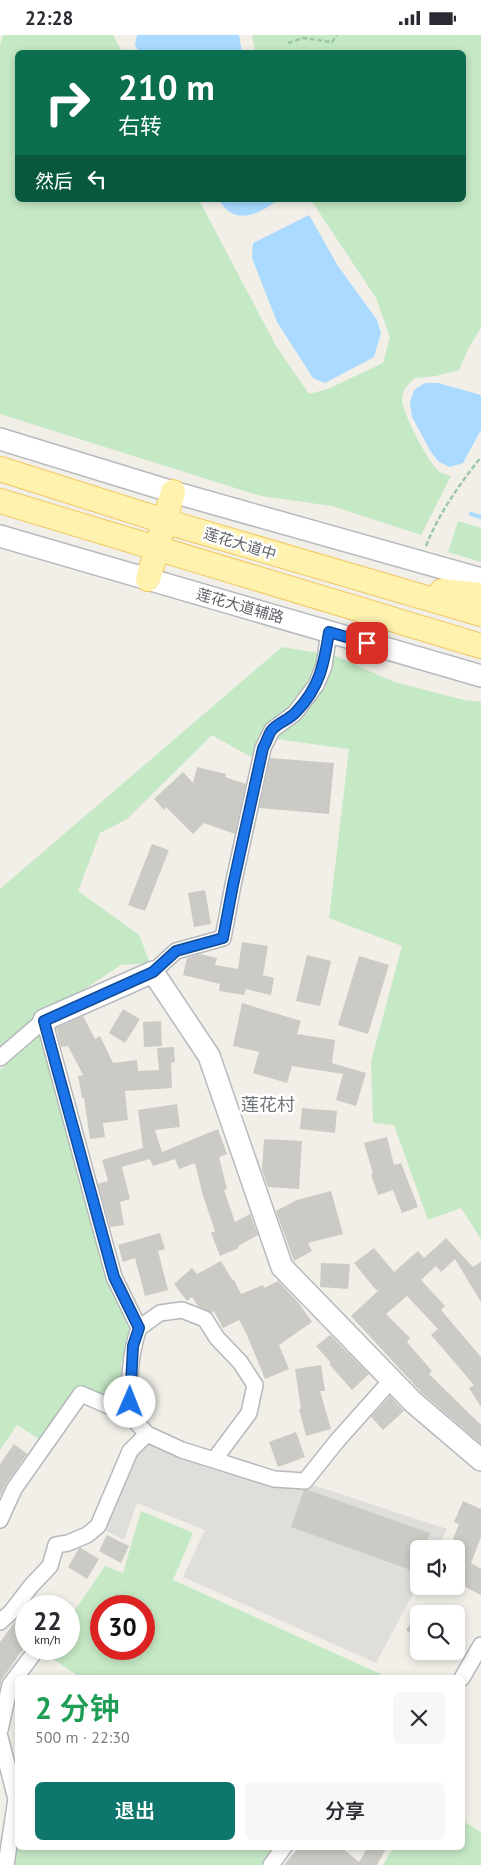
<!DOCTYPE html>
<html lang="zh">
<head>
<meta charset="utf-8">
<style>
  body { margin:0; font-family:"PT Sans","Noto Sans SC",sans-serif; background:#f7f7f7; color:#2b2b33; height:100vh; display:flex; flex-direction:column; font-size:19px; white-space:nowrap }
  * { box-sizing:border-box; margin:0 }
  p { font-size:16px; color:#7c7c81 }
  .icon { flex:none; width:28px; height:28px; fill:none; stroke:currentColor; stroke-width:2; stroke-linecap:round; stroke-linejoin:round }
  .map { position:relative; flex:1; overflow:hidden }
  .details { position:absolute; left:15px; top:1640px; width:450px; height:175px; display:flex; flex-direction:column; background:#fff; border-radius:8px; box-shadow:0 2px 8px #0003 }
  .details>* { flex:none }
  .top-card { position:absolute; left:15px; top:15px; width:451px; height:152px; border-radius:8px; box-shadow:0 2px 8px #0003; background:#0b6e4f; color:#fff; overflow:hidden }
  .controls { position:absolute; left:410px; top:1505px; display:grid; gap:10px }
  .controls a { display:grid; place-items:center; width:55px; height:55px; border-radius:8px; background:#fff; box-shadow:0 2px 8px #0003; font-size:25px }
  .speed { position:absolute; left:15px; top:1560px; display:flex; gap:10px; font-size:25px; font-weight:700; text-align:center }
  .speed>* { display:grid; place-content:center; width:65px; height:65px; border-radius:50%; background:#fff; box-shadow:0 2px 8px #0003; line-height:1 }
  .speed small { font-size:12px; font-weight:400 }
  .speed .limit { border:8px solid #d22; background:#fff; color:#111 }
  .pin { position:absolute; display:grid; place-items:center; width:42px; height:42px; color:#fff; margin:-21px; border-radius:10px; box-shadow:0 2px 8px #0006 }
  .me { position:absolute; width:55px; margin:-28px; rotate:1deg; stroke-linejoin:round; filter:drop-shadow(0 0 4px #0008) }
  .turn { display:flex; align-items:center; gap:18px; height:105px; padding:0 20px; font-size:22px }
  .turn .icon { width:65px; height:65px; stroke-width:2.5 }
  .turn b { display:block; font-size:35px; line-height:42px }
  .then { display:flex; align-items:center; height:48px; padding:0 20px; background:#0003; gap:10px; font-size:19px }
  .round { display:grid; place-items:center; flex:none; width:52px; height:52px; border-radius:8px; background:#f7f7f7 }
  .head { display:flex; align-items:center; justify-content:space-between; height:85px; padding:0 20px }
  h1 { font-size:30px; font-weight:600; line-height:38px; color:#1e9e55 }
  .primary-button { display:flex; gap:10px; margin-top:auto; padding:10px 20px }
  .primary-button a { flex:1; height:58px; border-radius:8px; background:#0f766e; color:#fff; font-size:20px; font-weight:600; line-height:58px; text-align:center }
  .primary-button a+a { background:#f7f7f7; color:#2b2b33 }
  .status { display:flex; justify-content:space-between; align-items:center; height:35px; padding:0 25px; background:#fff; direction:ltr }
  .status svg { height:14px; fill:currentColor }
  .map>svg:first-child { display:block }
  .industrial { fill:#e0deda }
  .green { fill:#c5e8c5; fill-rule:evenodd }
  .water { fill:#aadaff }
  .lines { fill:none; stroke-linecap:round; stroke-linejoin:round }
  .stream { stroke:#aadaff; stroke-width:4 }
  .building { fill:#cccac5 }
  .street-casing { stroke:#b5b8bc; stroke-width:18 }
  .secondary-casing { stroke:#b6babf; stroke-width:24 }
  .primary-casing { stroke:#f2c960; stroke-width:26 }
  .path { stroke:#9cc7a9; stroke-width:2.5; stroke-dasharray:5 2.5; stroke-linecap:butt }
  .street { stroke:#fff; stroke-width:15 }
  .secondary { stroke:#fff; stroke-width:21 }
  .primary { stroke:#fff2af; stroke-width:24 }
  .route-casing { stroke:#114b97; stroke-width:12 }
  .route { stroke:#1a73e8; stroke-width:9 }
  .labels { text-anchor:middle; stroke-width:5; stroke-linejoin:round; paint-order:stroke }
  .street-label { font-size:15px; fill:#5f6368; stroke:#fff }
  .quarter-label { font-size:18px; fill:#70757a; stroke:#fff }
</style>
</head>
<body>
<div class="status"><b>22:28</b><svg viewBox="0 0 49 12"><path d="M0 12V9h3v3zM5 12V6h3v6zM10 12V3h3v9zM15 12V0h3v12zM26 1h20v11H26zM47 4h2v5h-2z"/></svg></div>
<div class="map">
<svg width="481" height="1830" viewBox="0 0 481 1830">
  <rect width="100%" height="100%" fill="#f1efe8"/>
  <path class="industrial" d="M148,1408L225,1437L271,1450L310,1449L447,1494L437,1514H419V1548L376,1628L183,1542L205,1495L137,1468L124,1505L104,1495L135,1424Z"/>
  <path class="green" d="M3,0H113L122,17L18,18V165H199L276,311L309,359L328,354L383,328L390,302L376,263L311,165H464V18L255,17L252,0H481V293L469,312L459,335L436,341L415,343C408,349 402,355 402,365C402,377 430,431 440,437C443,439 447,440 451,441L421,500L332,471L261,461L0,379V11Z
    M458,486L481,493V527L448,517Z
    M282,612L336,621L394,647L464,665L481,667V1204L461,1173L428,1185L394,1090L373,1088L371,1026L402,911L329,883L349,714L261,702L251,722L212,700L127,784L100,798L78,856L139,900L150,928L121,930L44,981L0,1018V854Z
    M43,997L104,1240L133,1294L121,1329V1368L80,1352L39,1404L17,1390L0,1415V1035Z
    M141,1476L193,1498L173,1545L387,1642H80L44,1618L47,1614H69V1584L105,1531L123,1538ZM144,1571V1614H101V1571Z
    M463,1786L481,1797V1830H383L393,1813L462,1812Z
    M17,1796L18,1812L272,1813L262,1830H11Z"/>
  <path class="water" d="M137,0H239L242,17H139L135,10Z
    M219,165H277C265,175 245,187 230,177C226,175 222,169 219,165Z
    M309,180L338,231L377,285L381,298L374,322L325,348L313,343L277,287L252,223L253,208Z
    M425,348H438L481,360V395L463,428L450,432L439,427L431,417L412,382L410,367L414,355Z"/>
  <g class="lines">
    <path class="stream" d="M471,479L481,482"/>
  </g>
  <path class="building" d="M270,723L334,728L329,779L259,773Z
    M197,732L226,739L225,742L246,749L235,799L204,788L193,799L166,772L164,775L154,764L183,737L193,748Z
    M152,809L169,815L145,876L128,870Z
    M205,855L211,889L194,892L188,858Z
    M242,907L268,911L263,940L274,943L271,960L246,954L244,960L219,956L220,949L183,940L187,923L200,919L217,923L215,930L238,934Z
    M307,920L331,926L320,971L296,966Z
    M359,921L389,930L368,999L338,990Z
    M242,968L301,986L297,999L335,1005L332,1028L366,1038L356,1071L336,1065L343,1039L292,1031L287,1048L253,1038L259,1017L233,1011Z
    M123,974L140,984L125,1008L109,998Z
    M83,981L95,1004L100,1001L113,1028L137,1025L138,1036L159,1035L157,1013L174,1012L175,1027L171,1028L172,1053L125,1056L128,1085L103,1088L105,1102L90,1104L84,1063H82L78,1041L83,1040L68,1011L61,1012L56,993Z
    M161,986L162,1011L144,1012L143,987Z
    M177,1069L180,1092L155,1095L162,1117L218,1094L227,1119L219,1122L227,1154L224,1155L235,1187L250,1179L258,1200L238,1211L239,1213L220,1221L211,1198L215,1196L203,1161L195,1128L179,1134L175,1124L153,1131L150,1124L122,1132L130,1164L120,1167L124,1190L110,1192L98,1149L108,1146L102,1125L143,1113L138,1075Z
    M302,1073L337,1076L335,1098L300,1094Z
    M387,1102L394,1130L401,1128L418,1172L402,1178L393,1155L378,1160L371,1139L373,1138L364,1108Z
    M264,1104L302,1106L299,1154L268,1152L262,1135Z
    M331,1156L343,1199L308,1208L312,1216L294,1226L276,1176L297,1165Z
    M160,1198L165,1214L158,1216L168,1255L145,1261L135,1223L123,1227L118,1210Z
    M446,1203L473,1232L481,1227V1267L455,1224L441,1237L436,1231L421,1245L445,1271L441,1275L481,1322V1372L469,1353L474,1350L431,1300L438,1294L407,1261L386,1279L410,1303L407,1307L432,1336L429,1339L481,1390V1409L422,1358L351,1281L379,1255H376L354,1228L374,1213L394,1237L418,1216L424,1223Z
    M221,1226L233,1246L234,1245L241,1259L263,1250L264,1253L278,1246L298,1267L312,1287L279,1310L289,1334L265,1344L247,1300L239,1285L223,1293L214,1276L211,1278L198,1271L192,1262L187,1266L174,1249L192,1233L197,1239Z
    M321,1228L350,1229L348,1254L320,1252Z
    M330,1300L369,1339L352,1355L329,1329L331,1328L316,1311Z
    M321,1330L325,1356H320L331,1394L306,1401L299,1374H301L295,1334Z
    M390,1361L404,1376L383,1395L371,1382Z
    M296,1397L305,1422L278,1432L269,1407Z
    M14,1409L27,1419L6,1449L0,1461V1429Z
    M304,1455H308L430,1498L424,1514H419V1529L416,1537L291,1492Z
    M463,1466L481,1474V1502L471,1528L481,1534V1560L456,1547V1514L450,1512L459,1489L454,1487Z
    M107,1500L129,1511L121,1528L99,1516Z
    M79,1513H81L99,1524L87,1544L68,1532Z
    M419,1576V1605L406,1595Z
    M16,1585L26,1592V1610L2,1644L0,1652V1607Z
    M299,1812H341L359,1827L368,1812H387L377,1830H284Z"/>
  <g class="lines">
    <defs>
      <path id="street" d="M153,937L176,916L223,903L233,850L263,713L272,695L295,678L316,650L324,631L329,597
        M0,1023L44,985L114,1242L139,1293C129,1321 129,1350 130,1380L81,1359L14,1454L0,1485
        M130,1380L147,1399L182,1415L214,1425L249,1378L255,1350L240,1327L217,1303L205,1284L182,1275L160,1278L139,1293
        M214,1425L274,1444L305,1446L337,1406L386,1351
        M0,1587L11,1577L31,1551L50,1531L56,1510L68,1508L87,1500L98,1491L130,1416L147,1399
        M462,1643L481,1610
        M0,1695L10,1650L37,1614
        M0,1702L16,1764L6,1830
        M271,1830L284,1812"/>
      <path id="secondary" d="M0,404L173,457L481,544
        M0,501L481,641
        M44,985L153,937L209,1021L282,1232L413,1367L481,1425"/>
      <path id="primary" d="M0,434L164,486L481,579
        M0,466L481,611
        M148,544L173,457
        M442,556L481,560"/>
    </defs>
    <use href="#street" class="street-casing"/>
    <use href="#secondary" class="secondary-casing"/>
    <use href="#primary" class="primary-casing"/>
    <path class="path" d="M288,8L303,3L332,7L337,0
      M426,511C439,478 459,450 481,422"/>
    <use href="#street" class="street"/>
    <use href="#secondary" class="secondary"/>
    <use href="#primary" class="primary"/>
  </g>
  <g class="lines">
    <defs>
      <path id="route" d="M130,1367L133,1311L139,1293L114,1242L44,986L153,937L176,916L223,903L233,850L263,713C266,708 268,701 271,696C277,688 289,685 296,677C320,652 324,629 329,597L367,608"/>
    </defs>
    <use href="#route" class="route-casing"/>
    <use href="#route" class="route"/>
  </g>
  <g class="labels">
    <g class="street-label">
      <text transform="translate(240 509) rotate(17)" y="5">莲花大道中</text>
      <text transform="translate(240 571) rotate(16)" y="5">莲花大道辅路</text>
    </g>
    <g class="quarter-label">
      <text x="268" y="1076">莲花村</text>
    </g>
  </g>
</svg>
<div class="controls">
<a><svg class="icon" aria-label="sound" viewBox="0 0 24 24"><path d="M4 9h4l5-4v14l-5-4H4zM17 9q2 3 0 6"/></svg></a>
<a><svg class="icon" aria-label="search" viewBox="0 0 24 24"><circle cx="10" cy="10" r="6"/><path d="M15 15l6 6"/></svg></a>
</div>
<div class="speed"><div>22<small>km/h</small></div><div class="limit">30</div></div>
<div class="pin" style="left:367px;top:608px;background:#d93025"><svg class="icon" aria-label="arrive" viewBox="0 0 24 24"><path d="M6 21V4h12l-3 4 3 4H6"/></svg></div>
<svg class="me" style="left:130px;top:1367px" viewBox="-20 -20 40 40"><circle r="19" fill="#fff"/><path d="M0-13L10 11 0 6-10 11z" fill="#1a73e8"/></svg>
<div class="top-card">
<div class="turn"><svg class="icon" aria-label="right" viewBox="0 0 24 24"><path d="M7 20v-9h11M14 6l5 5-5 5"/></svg><div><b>210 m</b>右转</div></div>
<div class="then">然后<svg class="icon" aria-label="left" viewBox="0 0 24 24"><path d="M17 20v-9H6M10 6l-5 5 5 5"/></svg></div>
</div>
<section class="details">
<div class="head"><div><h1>2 分钟</h1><p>500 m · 22:30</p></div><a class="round"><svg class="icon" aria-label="close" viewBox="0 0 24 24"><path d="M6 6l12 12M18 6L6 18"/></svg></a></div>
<div class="primary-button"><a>退出</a><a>分享</a></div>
</section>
</div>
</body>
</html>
